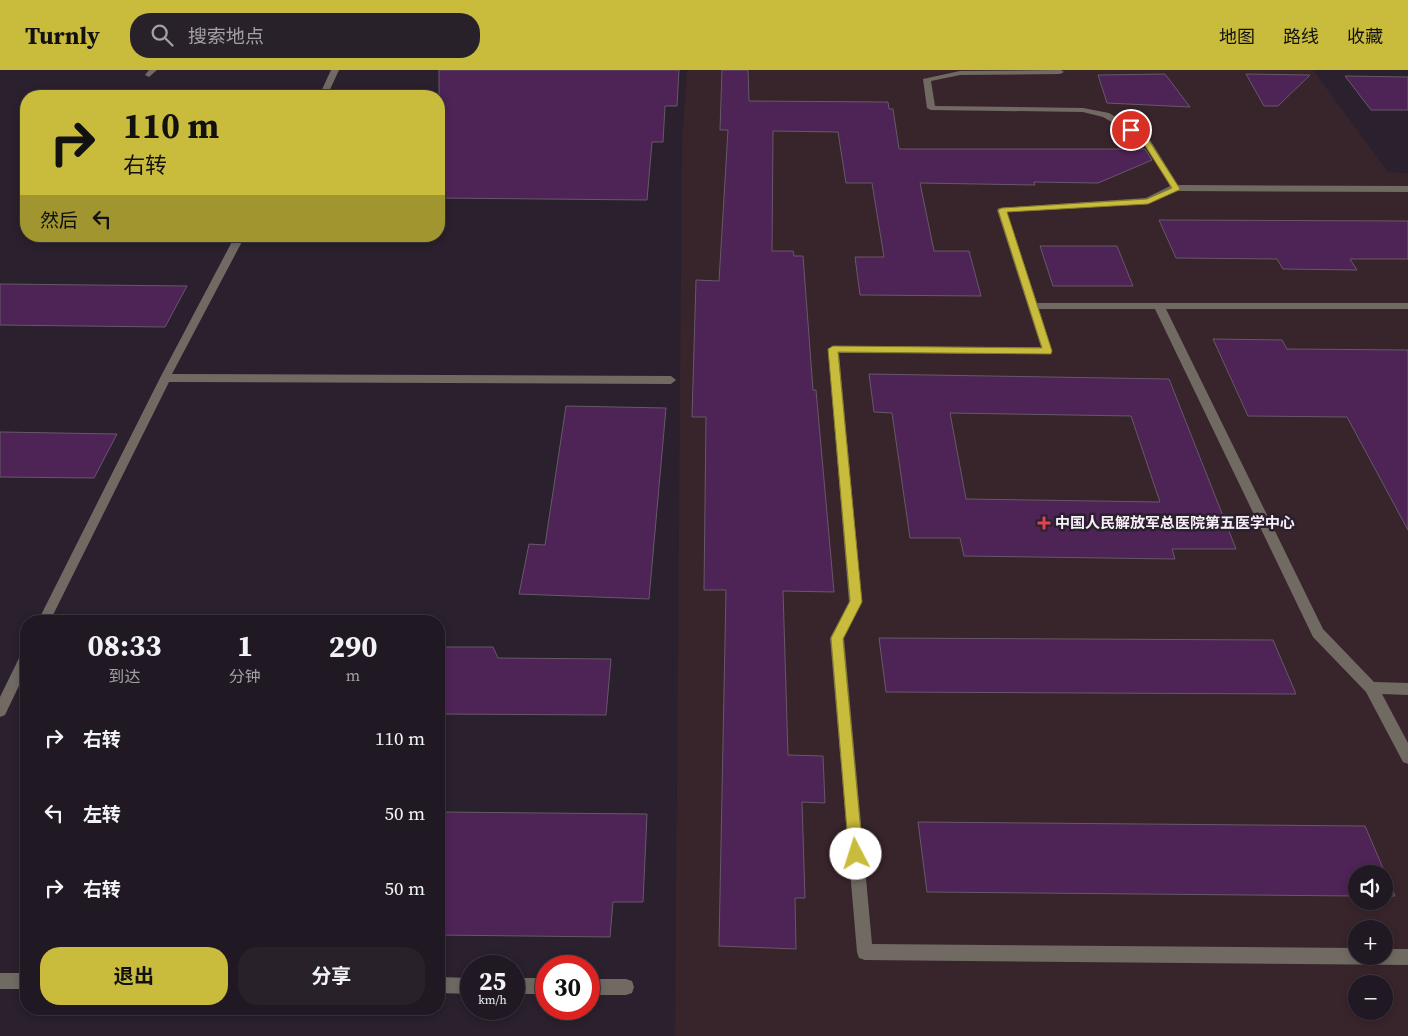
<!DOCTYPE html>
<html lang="zh">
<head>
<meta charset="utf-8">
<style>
  body { margin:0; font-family:"Source Serif 4","Noto Sans SC",serif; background:#28212a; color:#f1f3f6; height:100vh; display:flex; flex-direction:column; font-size:19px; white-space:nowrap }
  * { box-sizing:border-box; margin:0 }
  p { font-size:16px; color:#a2a0a5 }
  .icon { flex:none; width:28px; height:28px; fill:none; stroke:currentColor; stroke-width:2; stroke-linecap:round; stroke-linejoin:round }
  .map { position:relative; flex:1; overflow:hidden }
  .drawer { position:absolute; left:20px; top:545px; width:425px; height:400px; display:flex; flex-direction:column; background:#201822; border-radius:20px; box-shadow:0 2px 8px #0003,0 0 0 1px #3d3740 }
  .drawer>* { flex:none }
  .guide { position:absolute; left:20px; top:20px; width:425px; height:152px; border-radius:20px; box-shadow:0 2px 8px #0003,0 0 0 1px #3d3740; background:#c9bb3b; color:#111; overflow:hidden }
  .fabs { position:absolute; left:1348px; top:795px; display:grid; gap:10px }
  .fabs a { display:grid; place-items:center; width:45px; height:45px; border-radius:50%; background:#201822; box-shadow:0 2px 8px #0003,0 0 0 1px #3d3740; font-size:25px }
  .speed { position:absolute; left:460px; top:885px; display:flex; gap:10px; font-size:25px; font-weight:700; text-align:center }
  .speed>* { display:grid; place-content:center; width:65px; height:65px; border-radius:50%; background:#201822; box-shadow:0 2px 8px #0003,0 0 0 1px #3d3740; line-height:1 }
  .speed small { font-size:12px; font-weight:400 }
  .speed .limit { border:8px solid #d22; background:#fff; color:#111 }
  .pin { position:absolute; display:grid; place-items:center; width:42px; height:42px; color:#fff; margin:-21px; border:2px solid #fff; border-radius:50%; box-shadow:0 1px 5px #0007 }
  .me { position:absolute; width:55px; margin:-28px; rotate:355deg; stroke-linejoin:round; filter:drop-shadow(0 0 4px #0008) }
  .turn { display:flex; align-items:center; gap:18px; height:105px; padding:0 20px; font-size:22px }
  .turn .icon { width:65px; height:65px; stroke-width:2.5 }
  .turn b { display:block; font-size:35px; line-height:42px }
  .then { display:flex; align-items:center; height:48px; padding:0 20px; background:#0003; gap:10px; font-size:19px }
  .eta { display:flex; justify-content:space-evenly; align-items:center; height:85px; text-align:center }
  .eta b { font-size:30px; font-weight:700; line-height:35px }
  .button { display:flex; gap:10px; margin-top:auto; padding:10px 20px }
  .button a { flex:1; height:58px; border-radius:20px; background:#c9bb3b; color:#111; font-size:20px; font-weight:700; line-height:58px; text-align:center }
  .button a+a { background:#28212a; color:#f1f3f6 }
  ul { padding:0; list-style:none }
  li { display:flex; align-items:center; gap:15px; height:75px; padding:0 20px }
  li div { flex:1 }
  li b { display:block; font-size:19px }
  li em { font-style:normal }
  header { display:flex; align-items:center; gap:30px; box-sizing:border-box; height:70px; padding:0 25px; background:#c9bb3b; color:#111 }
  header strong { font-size:24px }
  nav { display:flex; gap:28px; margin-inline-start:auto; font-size:18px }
  .search { width:350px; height:45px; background:#28212a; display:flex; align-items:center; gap:12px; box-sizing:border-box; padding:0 18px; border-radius:20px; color:#a2a0a5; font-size:19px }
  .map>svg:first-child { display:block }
  .medical { fill:#38252b; fill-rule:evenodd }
  .building { fill:#4d2455; stroke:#665968; fill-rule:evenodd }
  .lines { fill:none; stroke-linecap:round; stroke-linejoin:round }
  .minor { fill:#706a63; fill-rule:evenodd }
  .route { fill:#c9bb3b; stroke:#837a26 }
  .health-dot { fill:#e0444e; stroke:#2b202d; stroke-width:2 }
  .labels { text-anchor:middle; stroke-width:5; stroke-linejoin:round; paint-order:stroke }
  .poi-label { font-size:15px; font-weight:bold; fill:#f8f0f9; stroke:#2b202d; text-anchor:start }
</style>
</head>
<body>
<header>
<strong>Turnly</strong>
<div class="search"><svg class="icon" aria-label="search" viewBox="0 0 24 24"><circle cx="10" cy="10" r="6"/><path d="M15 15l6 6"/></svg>搜索地点</div>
<nav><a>地图</a><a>路线</a><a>收藏</a></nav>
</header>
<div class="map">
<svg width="1408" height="966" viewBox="0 0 1408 966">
  <rect width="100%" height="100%" fill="#2b202d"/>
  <path class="medical" d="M687,0H1313L1388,102L1408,103V966H675L682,72ZM1356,804H1384V831H1356ZM1356,859H1384V886H1356ZM1356,914H1384V941H1356Z"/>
  <path class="building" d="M439,0H679L677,36H665L663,72H652L647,130L439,128Z
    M722,0H748L749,31L888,32L889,39H893L899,79H1145L1152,90L1098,113L1034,112L1035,115L920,113L934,181H969L981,226L860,225L855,187H884L872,113H846L838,62L773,61L772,181H793L794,186H803L813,320H816L834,522L783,521L788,685L823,686L825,733L802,732L805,828H795L796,879L719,876L726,520H704L706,347H692L696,210L719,211L728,60H720Z
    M1165,4L1190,37L1107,33L1098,5Z
    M1246,4L1310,5L1278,36H1264Z
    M1345,6L1408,7V40H1371Z
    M1159,150L1408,151V189H1350L1357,200L1283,199L1277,189L1176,188Z
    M1040,176H1117L1133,216H1053Z
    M0,214L187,216L165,257L0,255Z
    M1213,269L1282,270L1287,279L1408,280V460L1347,347L1248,346Z
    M869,304L1169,309L1236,479H1172L1175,489L964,486L960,468H910L892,343L874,342ZM950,343L1131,346L1160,432L966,429Z
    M566,336L666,338L649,529L519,524L529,474L545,475Z
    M0,362L117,364L94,408L0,407Z
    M879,568L1273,570L1296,624L886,622Z
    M439,577H493L498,588L611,589L606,645L439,644Z
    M439,742L647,744L643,832H613L610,867L439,865Z
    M918,752L1365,756L1395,826H1384V804H1356V826L927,822Z"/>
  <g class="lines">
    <path class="minor" d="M149,0H157L149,7L145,5Z
      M331,0H339L327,26H319Z
      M1061,0L1064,2L1060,4L960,5L931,11L935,36L1083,38L1109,43L1147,65L1178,115L1408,116V122L1179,121H1174L1148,134L1007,142L1037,233H1408V239H1166L1323,559L1374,612L1408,613V625L1382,624L1408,673V694L1403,692L1366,622L1313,567L1155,239H1039L1052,281L1047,284L839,283L862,532L844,568L872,874L1356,878V886H1384V879H1408V895L865,890L859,888L857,882L830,568L849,532L828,279L833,276L1041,277L997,140L999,138L1146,128L1170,116L1141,69L1103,47L1083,42L931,40L927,38L923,9L960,1Z
      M235,166H245L172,304L671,306L676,310L671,314L169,312L50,551H38L160,308Z
      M26,582V601L5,645L0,647V627L21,584Z
      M0,903H26V919H0Z
      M439,907L471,908V924L439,923Z
      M514,908H546V924H514Z
      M589,909H626L632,911L634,917L632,923L626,925H589Z"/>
  </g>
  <path class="route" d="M1131,58L1146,66L1180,119L1179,120L1148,134L1007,142L1052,281L1051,284L838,282L862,532L843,569L863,784L861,789L856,791L851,789L849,784L831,568L850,531L828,279L833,276L1042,278L998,140L1002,138L1147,129L1172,118L1141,69L1127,60Z"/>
  <path class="health-dot" d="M1041.5 445.5h5v5h5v5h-5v5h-5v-5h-5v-5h5z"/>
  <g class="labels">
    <g class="poi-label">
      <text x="1055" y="458">中国人民解放军总医院第五医学中心</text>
    </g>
  </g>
</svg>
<div class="fabs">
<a><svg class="icon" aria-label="sound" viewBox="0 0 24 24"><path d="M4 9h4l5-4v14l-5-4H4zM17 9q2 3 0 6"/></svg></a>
<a>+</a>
<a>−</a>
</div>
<div class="speed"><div>25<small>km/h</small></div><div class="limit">30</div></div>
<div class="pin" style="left:1131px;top:60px;background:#d93025"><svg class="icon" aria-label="arrive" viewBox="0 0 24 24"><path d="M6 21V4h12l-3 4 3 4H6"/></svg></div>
<svg class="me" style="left:856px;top:784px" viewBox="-20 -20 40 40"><circle r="19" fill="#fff"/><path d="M0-13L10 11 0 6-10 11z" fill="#c9bb3b"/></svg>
<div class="guide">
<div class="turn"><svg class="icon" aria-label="right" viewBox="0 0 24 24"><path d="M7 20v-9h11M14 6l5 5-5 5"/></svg><div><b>110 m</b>右转</div></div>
<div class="then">然后<svg class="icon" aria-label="left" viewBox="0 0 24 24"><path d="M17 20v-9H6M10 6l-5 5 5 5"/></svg></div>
</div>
<section class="drawer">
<div class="eta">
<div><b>08:33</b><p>到达</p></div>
<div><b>1</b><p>分钟</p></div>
<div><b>290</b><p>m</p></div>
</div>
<ul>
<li><svg class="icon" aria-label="right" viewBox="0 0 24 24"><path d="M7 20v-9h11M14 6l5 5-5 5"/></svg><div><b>右转</b></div><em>110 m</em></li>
<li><svg class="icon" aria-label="left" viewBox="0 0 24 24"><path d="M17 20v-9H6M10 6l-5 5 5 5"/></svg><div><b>左转</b></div><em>50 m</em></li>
<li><svg class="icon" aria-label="right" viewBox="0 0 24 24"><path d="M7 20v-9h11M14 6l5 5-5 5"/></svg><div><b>右转</b></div><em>50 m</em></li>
</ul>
<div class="button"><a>退出</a><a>分享</a></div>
</section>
</div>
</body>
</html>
